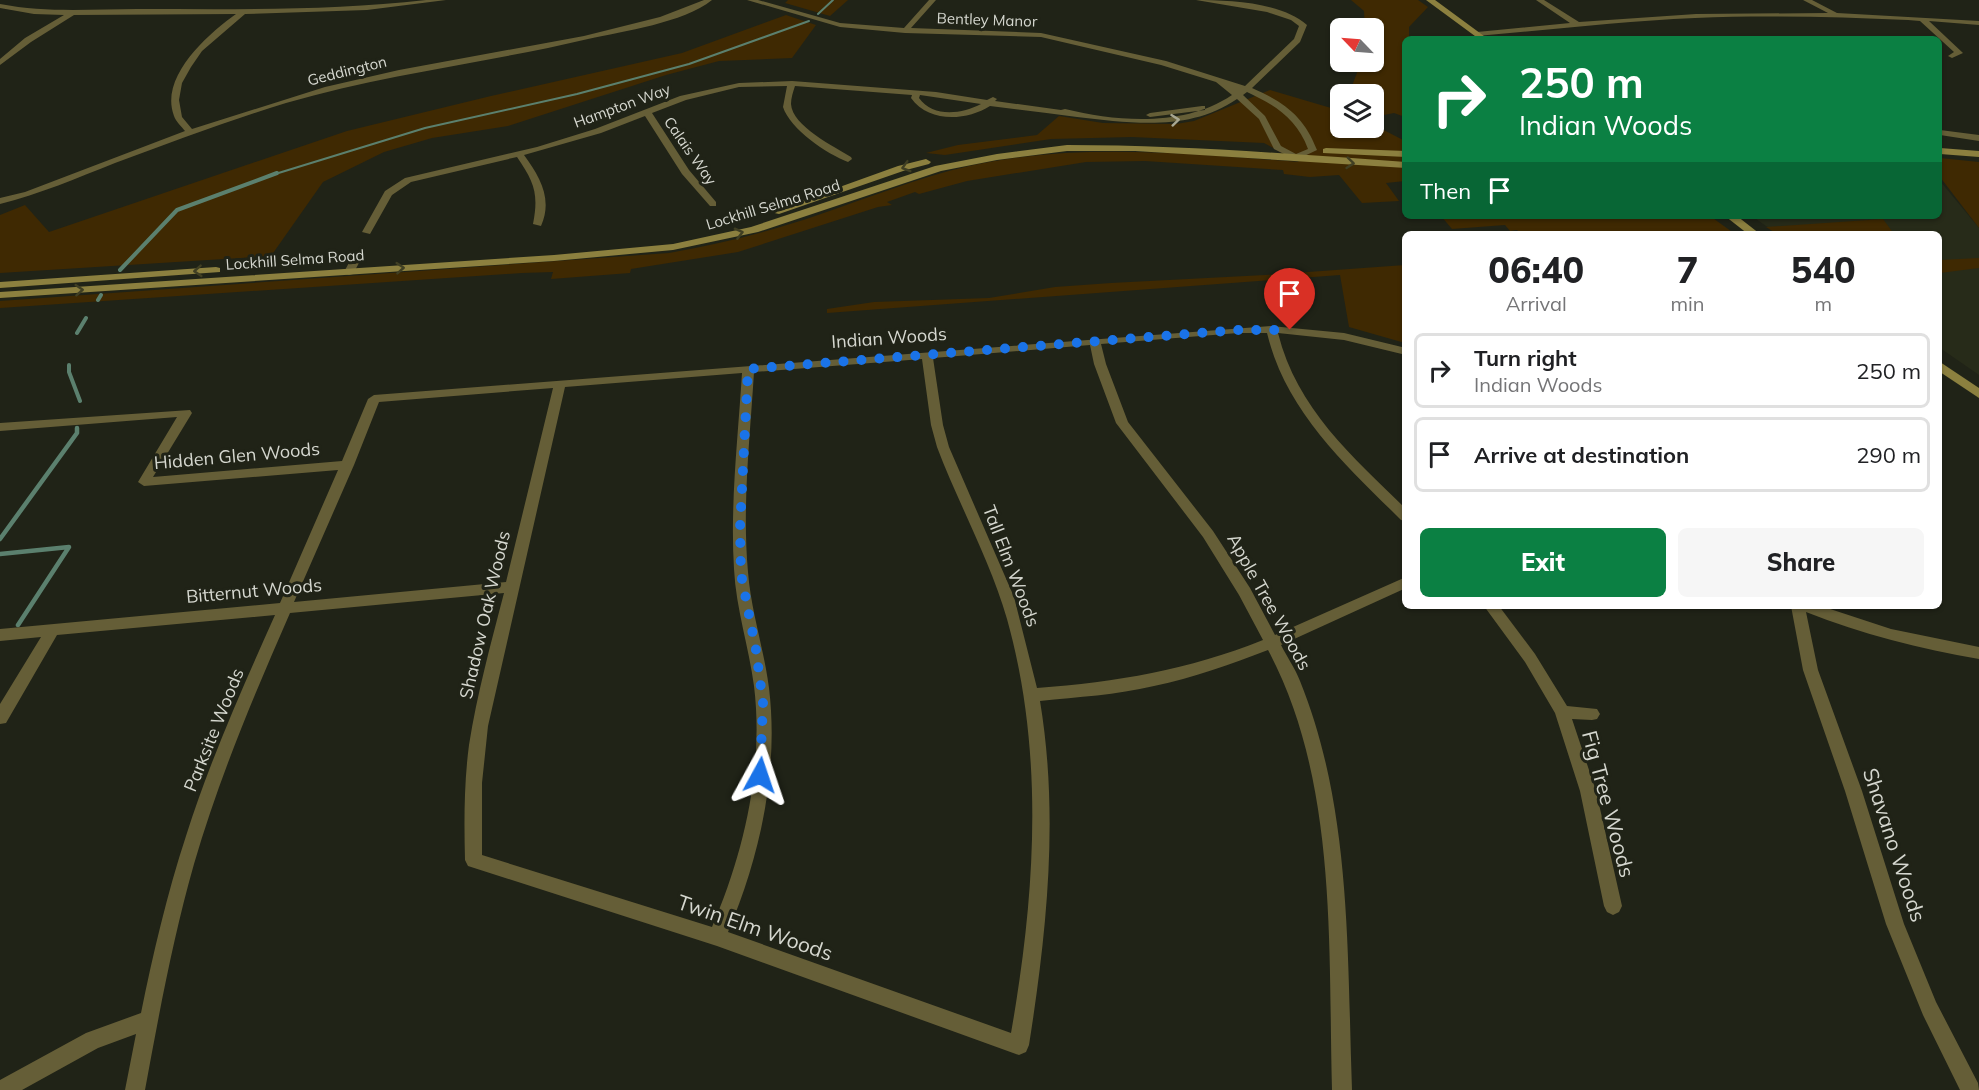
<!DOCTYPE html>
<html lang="en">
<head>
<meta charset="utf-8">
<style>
  body { margin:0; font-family:Mulish,sans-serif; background:#f6f6f6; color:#202124; height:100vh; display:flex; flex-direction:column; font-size:22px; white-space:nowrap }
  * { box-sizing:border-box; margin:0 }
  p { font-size:20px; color:#757577 }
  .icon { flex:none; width:33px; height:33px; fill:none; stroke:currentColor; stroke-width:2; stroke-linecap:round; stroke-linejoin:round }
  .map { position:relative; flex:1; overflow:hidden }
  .sheet { position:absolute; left:1402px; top:231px; width:540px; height:378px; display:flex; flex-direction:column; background:#fff; border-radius:9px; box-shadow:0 2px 4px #0004 }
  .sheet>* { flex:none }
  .banner { position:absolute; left:1402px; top:36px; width:540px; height:183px; border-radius:9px; box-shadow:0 2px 4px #0004; background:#0b8043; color:#fff; overflow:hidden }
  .needle { width:39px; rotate:295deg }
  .fabs { position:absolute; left:1330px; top:18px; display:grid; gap:12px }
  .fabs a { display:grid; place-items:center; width:54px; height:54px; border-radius:9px; background:#fff; box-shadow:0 2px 4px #0004; font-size:30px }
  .pin { position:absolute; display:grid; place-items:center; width:51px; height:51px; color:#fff; margin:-62px -26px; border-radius:50% 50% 50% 0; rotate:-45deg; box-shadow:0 0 6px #0007 }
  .pin .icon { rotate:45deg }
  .me { position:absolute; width:66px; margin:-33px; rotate:5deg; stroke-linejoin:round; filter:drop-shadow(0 0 4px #0008) }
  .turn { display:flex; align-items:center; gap:21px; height:126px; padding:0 18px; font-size:27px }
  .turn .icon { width:78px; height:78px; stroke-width:2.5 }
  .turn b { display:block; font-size:42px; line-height:51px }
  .then { display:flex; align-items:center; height:57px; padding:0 18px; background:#0003; gap:12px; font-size:22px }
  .eta { display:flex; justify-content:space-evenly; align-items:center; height:102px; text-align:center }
  .eta b { font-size:36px; font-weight:800; line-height:42px }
  .primary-button { display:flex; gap:12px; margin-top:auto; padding:12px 18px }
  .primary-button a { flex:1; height:69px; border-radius:9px; background:#0b8043; color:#fff; font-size:24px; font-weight:800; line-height:69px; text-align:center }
  .primary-button a+a { background:#f6f6f6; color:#202124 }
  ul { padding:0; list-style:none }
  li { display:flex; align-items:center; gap:18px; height:75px; margin:0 12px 9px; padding:0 6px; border:3px solid #e0e0e0; border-radius:9px }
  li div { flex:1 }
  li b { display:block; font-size:22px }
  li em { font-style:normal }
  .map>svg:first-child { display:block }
  .built { fill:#272b19 }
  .green { fill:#3f2902 }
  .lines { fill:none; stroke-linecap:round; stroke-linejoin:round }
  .stream-far2 { stroke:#5b806e; stroke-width:2 }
  .stream-far1 { stroke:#5b806e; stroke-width:4 }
  .stream { stroke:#5b806e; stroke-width:4.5 }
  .street { fill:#655e37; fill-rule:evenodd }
  .secondary { fill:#8c803f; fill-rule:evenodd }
  .oneway { stroke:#a8a792 }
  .oneway2 { stroke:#403f23 }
  .route { stroke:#1a73e8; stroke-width:10; stroke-dasharray:0 18 }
  .labels { text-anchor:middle; stroke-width:6; stroke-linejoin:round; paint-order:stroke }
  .far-street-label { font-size:15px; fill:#d5d7cf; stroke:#202317 }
  .street-label { font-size:18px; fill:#d5d7cf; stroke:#202317 }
  .near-street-label { font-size:21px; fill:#d5d7cf; stroke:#202317 }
</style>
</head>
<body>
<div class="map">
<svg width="1979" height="1090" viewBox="0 0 1979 1090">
  <rect width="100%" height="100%" fill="#202317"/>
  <path class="built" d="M1940,181L1979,228V375L1940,348V234H1777L1752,216H1940Z"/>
  <path class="green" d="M788,0H848L830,16L785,3Z
    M1351,0H1418L1428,7L1409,27V39H1406L1405,117L1394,113L1374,117V94H1349L1361,62H1374V28H1365L1364,11Z
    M786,15L816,25L792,58L719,61L666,75L508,126L432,138L384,152L323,182L271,256L0,273V215L25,205L49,232L347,131L491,96L682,53Z
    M1270,90L1331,108L1341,101V128H1374V125L1405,141V181L1386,183L1399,201L1362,203L1339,175L1310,177L1284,174L1283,170L1145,161L1086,162L967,181L919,194L915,192L887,202L892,205L878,207L738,252L631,269L630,273L551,279L553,272L522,273L0,308V301L669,253C719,244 769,232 818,215C868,198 917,178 969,166C1077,142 1190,154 1299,162L1264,143L1132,137L1051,139L945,155L926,153L958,145L1037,135L1059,116L1103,123L1176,124L1194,121Z
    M1940,158L1979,162V228L1940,177Z
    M1441,216H1710L1735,234H1521L1517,230L1510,231L1505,225L1452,229Z
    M1883,219L1894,234H1777L1766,227Z
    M1979,258V268L1940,273V260Z
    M1405,265V343L1349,327L1340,275L827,313V309L874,302L989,298L1055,287L1111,283L1265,275Z"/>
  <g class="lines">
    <path class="stream-far2" d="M818,14L833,0
      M272,175L425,128L577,94L689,64L809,21"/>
    <path class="stream-far1" d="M120,270L177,210L277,173
      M98,300L101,295
      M77,333L86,318
      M69,365V372L80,401"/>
    <path class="stream" d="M0,539L77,433V428
      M0,554L69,547L18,625"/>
    <path class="street" d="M426,0H446L367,10L245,14L202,51L191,67L182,83L179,100L182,117L192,129L325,87L399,70L584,36L660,17L704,0H712C683,23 624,31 588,39C487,63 385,74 286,103C228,121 172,142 115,163C77,178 40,194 0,204V198L25,192L185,131C182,127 176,122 174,116C159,77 208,34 236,14L74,15L31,42L0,65V59L25,38L64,15L34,14L0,8V4C46,13 91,9 137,9C233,9 330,11 426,0Z
      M747,0H758L840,23L904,28L929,0H936L911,28L1041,33L1166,61L1245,86L1294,39L1299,26L1291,20L1267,12L1196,0C1228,0 1282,2 1307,25L1300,42L1252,88C1284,102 1304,116 1317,150L1296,160L1274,149L1259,119L1237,99C1189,132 1131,123 1077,117C1048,113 1019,110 990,106C966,121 929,123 911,98L912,95L795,86C793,92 791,98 791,104C792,126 835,147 851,157L852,159L848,162C827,154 790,129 783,107L787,86L739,87L686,100L652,113L689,170L716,202V206H710L682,174L645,116L601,133L524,155C540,177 553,199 541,226L533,224C539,193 534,182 517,157L411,182L392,195L370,234L362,232L385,191L405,178L537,147L595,129L680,96L739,83L792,81L936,92L987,100L993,97L997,99L995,101L1061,110L1065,109C1118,122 1185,127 1232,95L1216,82L1161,65L1041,37L905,33L840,27ZM1247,92C1275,105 1297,119 1308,149L1296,154L1281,146L1265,116L1243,95ZM920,95L981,104C962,114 933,118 919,98Z
      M1536,0H1544L1579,22L1696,14L1828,13L1803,0H1812L1837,13L1979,21V25L1929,21L1963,53L1952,58L1948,56L1954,52L1920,21L1908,20C1837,17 1766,15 1695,18C1622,21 1550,30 1477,36L1473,34L1477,32L1570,23Z
      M1202,106H1205V110L1150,117L1146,115L1150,113Z
      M1940,130L1979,135V141L1940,135Z
      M355,258L360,261L353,274L349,275L345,274L344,272L351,259Z
      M1271,326L1344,333L1406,348V355L1344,340L1278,333C1297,409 1352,456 1406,509V521L1401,520C1346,465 1286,412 1267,333H1238L1101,344L1106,364L1128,422L1213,531L1250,588L1275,635L1406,577V588L1281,645C1287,657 1295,668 1300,681C1352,809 1347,954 1352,1090H1332C1328,946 1338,781 1268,650C1231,664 1193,678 1154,686C1116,695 1078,697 1040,701C1059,815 1047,931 1029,1045L1026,1052L1019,1055L717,946L468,866L465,860C464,822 464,783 469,745C477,694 491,643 504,593L290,613C254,695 219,778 194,864C173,938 159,1014 145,1090H125L136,1034L98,1048L22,1090H0V1080L86,1033L141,1013C153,954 167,894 186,836C210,760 243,687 275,615L57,635L6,723L0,724V704L41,637L0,641V629L280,603L338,470L144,486L138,482L177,417L0,431V423L190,410L192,413L153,477L342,461L368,399L374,395ZM1090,345L1094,364L1116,423L1203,537L1239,595L1263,640C1188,670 1117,682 1037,688L1014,597L949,447L943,425L933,358ZM922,359L931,425L937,447C959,505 990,560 1007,619C1045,755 1035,896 1011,1033L728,932C760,856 779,771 769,688C764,649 751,611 748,572C742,505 750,439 754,372ZM742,373C738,438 730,504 734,569C736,609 749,647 754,686C764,767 744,853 712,927L482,855V783L488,726L565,387ZM553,388L506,582L294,602L354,465L379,402Z
      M1484,606H1499L1535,654L1567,706L1597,709L1600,714L1597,719L1592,720L1572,719L1596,791L1622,906L1619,912L1613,915L1607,912L1604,906L1580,791L1555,713L1525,662Z
      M1791,606H1821L1891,629L1979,647V659C1920,649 1862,634 1806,612L1818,670L1862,791L1904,924L1936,1002L1978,1083L1979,1090H1960L1923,1015L1886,924L1845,791L1803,670Z"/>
    <path class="secondary" d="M1426,0H1435L1488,39H1479Z
      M1067,145C1180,145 1293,154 1406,162V168L1135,151H1067L997,160L941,171L758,232L673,250L554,261L0,298V292L554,255L673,244L751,227L935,166L997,154Z
      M1326,148L1406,151V157L1323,153V149Z
      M1940,148L1979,151V157L1940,154Z
      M926,159L931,162L929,164L906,170L779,214L770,212L898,166Z
      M1725,216H1737L1760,234H1748Z
      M216,267L220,268V272L0,288V282Z
      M1940,362L1979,388V398L1940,372Z"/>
  </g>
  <defs><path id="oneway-chevron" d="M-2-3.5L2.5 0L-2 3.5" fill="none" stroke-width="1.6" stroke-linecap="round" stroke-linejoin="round" transform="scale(1.5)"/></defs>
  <use class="oneway" href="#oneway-chevron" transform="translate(1175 120) rotate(-6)"/>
  <g class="oneway2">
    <use href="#oneway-chevron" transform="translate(1350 163) rotate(6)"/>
    <use href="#oneway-chevron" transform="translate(906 167) rotate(164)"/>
    <use href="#oneway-chevron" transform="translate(739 233) rotate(-14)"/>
    <use href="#oneway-chevron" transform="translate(400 268) rotate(-4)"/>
    <use href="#oneway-chevron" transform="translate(198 271) rotate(176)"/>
    <use href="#oneway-chevron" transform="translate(79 290) rotate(-4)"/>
  </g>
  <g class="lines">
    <path class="route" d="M760,775L763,703L756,650L741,574L740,528L748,369L1238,330H1290"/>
  </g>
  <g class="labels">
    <g class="far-street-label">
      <text transform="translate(987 20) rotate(2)" y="5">Bentley Manor</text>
      <text transform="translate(347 71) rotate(-14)" y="5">Geddington</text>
      <text transform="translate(622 106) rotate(-20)" y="5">Hampton Way</text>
      <text transform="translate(690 151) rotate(55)" y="5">Calais Way</text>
      <text transform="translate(773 205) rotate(-17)" y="5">Lockhill Selma Road</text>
      <text transform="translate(295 260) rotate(-4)" y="5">Lockhill Selma Road</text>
    </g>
    <g class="street-label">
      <text transform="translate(889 338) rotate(-4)" y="6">Indian Woods</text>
      <text transform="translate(237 456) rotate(-5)" y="6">Hidden Glen Woods</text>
      <text transform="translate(1011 566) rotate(69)" y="6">Tall Elm Woods</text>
      <text transform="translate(254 591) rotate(-5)" y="6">Bitternut Woods</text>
      <text transform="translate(1269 602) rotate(61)" y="6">Apple Tree Woods</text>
      <text transform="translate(485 615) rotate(-77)" y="6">Shadow Oak Woods</text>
      <text transform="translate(214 730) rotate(-68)" y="6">Parksite Woods</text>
    </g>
    <g class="near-street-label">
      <text transform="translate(1608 804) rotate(75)" y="7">Fig Tree Woods</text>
      <text transform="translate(1894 845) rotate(72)" y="7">Shavano Woods</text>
      <text transform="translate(755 928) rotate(19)" y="7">Twin Elm Woods</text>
    </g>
  </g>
</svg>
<div class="fabs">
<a><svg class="needle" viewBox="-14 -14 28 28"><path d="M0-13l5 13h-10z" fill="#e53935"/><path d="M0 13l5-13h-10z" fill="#757577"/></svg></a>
<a><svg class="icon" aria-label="layers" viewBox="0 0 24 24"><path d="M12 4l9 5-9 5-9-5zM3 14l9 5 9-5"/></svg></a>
</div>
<div class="pin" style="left:1290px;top:330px;background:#d93025"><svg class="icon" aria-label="arrive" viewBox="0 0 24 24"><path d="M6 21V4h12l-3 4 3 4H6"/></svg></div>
<svg class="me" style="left:760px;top:775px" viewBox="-20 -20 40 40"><path d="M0-17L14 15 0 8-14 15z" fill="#1a73e8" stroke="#fff" stroke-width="4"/></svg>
<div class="banner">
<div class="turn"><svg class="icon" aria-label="right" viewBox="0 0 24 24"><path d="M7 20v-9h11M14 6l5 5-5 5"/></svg><div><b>250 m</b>Indian Woods</div></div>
<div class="then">Then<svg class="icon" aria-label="arrive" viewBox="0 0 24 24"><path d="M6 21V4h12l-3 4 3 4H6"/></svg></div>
</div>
<section class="sheet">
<div class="eta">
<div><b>06:40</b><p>Arrival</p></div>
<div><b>7</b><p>min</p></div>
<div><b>540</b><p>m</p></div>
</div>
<ul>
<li><svg class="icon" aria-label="right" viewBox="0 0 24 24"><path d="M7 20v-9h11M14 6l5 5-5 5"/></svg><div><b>Turn right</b><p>Indian Woods</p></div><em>250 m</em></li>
<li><svg class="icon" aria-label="arrive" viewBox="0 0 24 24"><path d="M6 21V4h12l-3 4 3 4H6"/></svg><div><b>Arrive at destination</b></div><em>290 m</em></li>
</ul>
<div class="primary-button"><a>Exit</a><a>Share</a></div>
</section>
</div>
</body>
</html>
